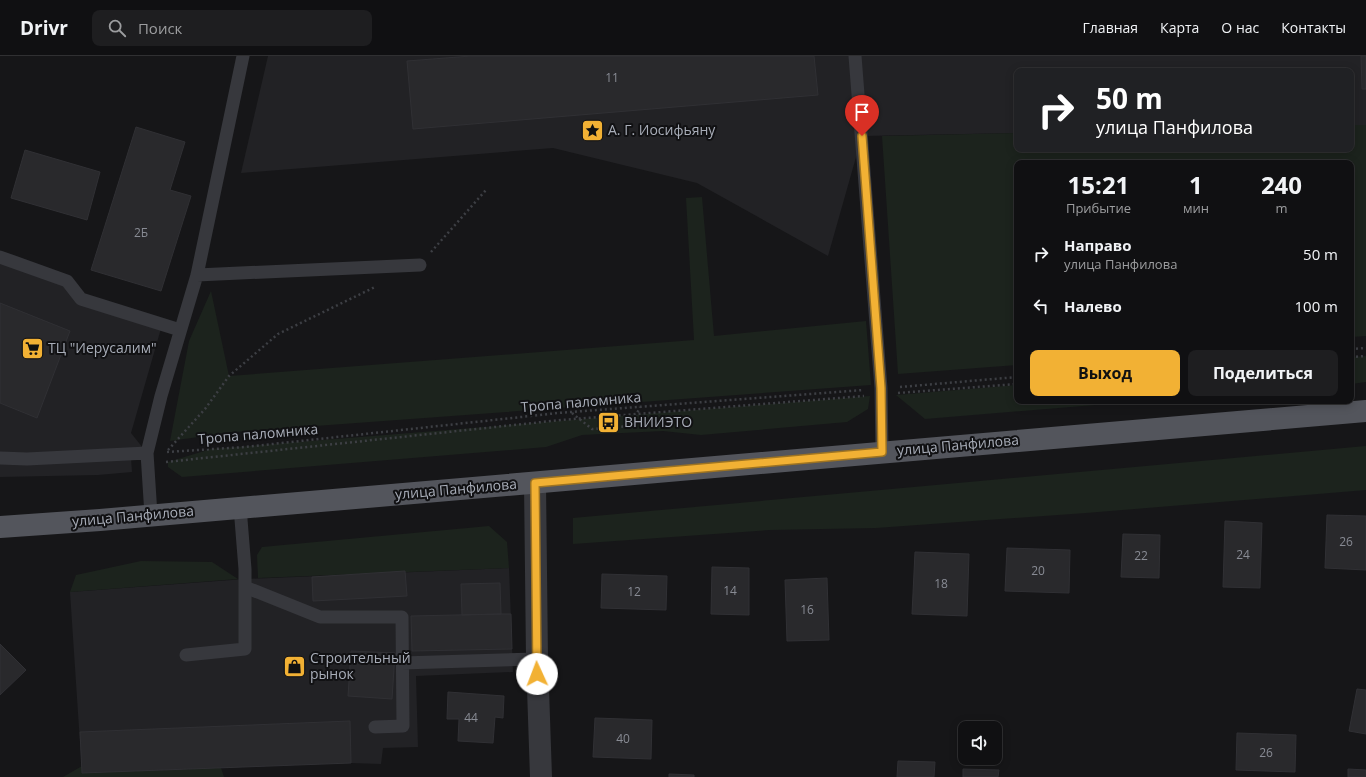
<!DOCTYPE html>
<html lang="ru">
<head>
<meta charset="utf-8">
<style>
  body { margin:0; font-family:"Open Sans",sans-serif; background:#1e1e20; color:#f1f3f6; height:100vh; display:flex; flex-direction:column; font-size:15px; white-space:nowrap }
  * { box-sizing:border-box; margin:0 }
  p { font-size:13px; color:#9c9d9f }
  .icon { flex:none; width:22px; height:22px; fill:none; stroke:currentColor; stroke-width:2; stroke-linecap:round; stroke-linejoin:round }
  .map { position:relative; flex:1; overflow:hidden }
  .details { position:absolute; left:1014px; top:104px; width:340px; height:244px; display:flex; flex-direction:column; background:#101012; border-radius:8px; box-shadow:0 2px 10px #0003,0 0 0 1px #303032 }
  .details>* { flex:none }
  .banner { position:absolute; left:1014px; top:12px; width:340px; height:84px; border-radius:8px; box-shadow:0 2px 10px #0003,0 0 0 1px #303032; background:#202124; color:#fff; overflow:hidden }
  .tools { position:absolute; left:958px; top:665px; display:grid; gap:8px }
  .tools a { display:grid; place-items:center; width:44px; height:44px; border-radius:8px; background:#101012; box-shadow:0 2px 10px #0003,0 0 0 1px #303032; font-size:20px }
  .pin { position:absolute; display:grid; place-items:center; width:34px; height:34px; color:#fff; margin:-41px -17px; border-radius:50% 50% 50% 0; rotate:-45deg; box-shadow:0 0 4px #0007 }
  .pin .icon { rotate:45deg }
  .me { position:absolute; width:44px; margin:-22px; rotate:358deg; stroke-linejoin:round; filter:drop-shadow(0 0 3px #0008) }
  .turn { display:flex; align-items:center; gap:14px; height:84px; padding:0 16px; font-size:18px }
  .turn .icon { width:52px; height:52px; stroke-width:2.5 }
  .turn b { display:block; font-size:28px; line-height:34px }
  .eta { display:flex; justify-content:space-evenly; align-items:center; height:68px; text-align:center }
  .eta b { font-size:24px; font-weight:700; line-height:28px }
  .cta { display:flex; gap:8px; margin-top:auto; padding:8px 16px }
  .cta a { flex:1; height:46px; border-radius:8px; background:#f2b134; color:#111; font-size:16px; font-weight:700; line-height:46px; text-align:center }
  .cta a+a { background:#1e1e20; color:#f1f3f6 }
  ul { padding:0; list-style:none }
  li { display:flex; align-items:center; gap:12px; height:52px; padding:0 16px }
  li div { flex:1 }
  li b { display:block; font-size:15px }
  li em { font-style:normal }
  header { display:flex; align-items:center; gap:24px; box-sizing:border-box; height:56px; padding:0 20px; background:#101012; border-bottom:1px solid #303032 }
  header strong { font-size:19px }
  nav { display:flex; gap:22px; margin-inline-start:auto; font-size:14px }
  .search { width:280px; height:36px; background:#1e1e20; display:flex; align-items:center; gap:10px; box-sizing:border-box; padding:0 14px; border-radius:8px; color:#9c9d9f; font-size:15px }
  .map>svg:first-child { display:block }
  .built { fill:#222225 }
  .green { fill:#1c231d }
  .building { fill:#29292c; stroke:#303034 }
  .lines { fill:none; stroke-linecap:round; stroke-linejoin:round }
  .path { stroke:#3d3f44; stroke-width:2.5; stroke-dasharray:2 3; stroke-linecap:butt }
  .lane { stroke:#37383d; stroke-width:13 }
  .street { stroke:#37383d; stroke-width:22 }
  .primary { stroke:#53555c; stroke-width:22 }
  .route-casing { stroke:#9d7322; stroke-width:10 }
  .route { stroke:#f2b134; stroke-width:7 }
  .labels { text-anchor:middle; stroke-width:4; stroke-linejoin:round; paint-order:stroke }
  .number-label { font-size:12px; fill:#888b94 }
  .poi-label { font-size:14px; fill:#a8adb8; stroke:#111113; text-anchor:start }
  .street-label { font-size:14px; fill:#a8adb8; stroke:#111113 }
</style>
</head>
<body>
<header>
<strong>Drivr</strong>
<div class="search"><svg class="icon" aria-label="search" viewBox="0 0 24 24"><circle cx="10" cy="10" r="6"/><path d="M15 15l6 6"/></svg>Поиск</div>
<nav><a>Главная</a><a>Карта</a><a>О нас</a><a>Контакты</a></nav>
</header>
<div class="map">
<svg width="1366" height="721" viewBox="0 0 1366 721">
  <rect width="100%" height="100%" fill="#161618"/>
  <path class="built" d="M268,0H1366V69H1351V15H1017V77L862,80L828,200L697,127L553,92L241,117Z
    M0,201L67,225L81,243L162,269L131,377L147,397L131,402L132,416L98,419L0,421Z
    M509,512L513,616L416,620L418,691L383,692L381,708L351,707L82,717L70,536L245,523Z"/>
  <path class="green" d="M1351,69H1366V280L1351,281V107H1017V309L898,318L882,80L1017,77V93H1351Z
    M702,141L714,280L866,265L871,329L234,376L170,385L189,285L211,235L229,320L694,284L686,142Z
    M1366,300V326L1351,328V301Z
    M1017,329V345H1144L925,363L896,339Z
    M870,340L868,353L847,366L701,379L663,375L582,379L546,391L182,421L168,411V406L211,393Z
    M1366,390V434L1086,457L876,472L770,474L573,488V462Z
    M489,470L507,486L509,512L258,522L257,499L262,491Z
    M141,505L212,506L238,523L70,536L76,519Z
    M82,710V717L221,712L224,721H63Z"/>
  <path class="building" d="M471,0H814L818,39L413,73L407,5Z
    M1361,0H1366V33H1362Z
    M136,71L185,86L170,134L191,140L161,235L91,214Z
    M25,94L100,116L87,164L11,142Z
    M0,247L70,275L37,362L0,347Z
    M1327,459L1366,460V514L1325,512Z
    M1225,465L1262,467L1260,532L1223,531Z
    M1123,478L1160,479L1159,522L1121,521Z
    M1007,492L1070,494L1069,537L1005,535Z
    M915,496L969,498L967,560L912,558Z
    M712,511L749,512V559L711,558Z
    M405,515L407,540L313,545L312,521Z
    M602,518L667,520L666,554L601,552Z
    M827,522L829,584L787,585L785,524Z
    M500,527L501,558L462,559L461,528Z
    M501,558H511L512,593L412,595L411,560Z
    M0,588L26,614L0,639Z
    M351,595L395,597L392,643L348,640Z
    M1357,633L1366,634V678L1349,675Z
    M448,636L504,640L503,662L495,661L493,687L458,685L459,663H447Z
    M595,662L652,664L651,703L593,701Z
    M350,665L351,707L82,717L80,676Z
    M1237,677L1296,679L1295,716L1236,714Z
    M898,705L935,706L934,721H897Z
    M963,713L999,714L998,721H963Z
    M1348,713L1366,714V721H1348Z
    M669,718L694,719V721H669Z"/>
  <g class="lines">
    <path class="path" d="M431,196L486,134
      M1351,293L1366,292
      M1351,301L1366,300
      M900,331L1017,321
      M898,337L1017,328
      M572,357L592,373L631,370L640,351
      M168,394L205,353L229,320L278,278L375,231
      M167,396L245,391L558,357L863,334
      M166,406L561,364L864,340"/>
    <path class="lane" d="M855,0L881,332L882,395
      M0,201L67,225L81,243L180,274
      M197,219L420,209
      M0,402L27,403L147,397
      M151,459L147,397L161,340L197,219L243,0
      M245,531L320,561H402L403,670L375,671
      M186,599L245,593V513L240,451
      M402,607L537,603"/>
    <path class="street" d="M535,427L537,603L541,721"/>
    <path class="primary" d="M0,471L100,464L1366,355"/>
  </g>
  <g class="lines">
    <defs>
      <path id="route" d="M537,618L535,427L882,396L881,332L862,80"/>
    </defs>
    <use href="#route" class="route-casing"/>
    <use href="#route" class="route"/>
  </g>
  <defs>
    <symbol id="sight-square" viewBox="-11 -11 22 22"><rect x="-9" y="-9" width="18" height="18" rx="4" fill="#f2b134" stroke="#111113"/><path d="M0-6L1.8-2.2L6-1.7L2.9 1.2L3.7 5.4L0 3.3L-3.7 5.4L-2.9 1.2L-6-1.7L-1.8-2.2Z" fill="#111"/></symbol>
    <symbol id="supermarket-square" viewBox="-11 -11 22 22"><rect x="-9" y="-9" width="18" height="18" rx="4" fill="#f2b134" stroke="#111113"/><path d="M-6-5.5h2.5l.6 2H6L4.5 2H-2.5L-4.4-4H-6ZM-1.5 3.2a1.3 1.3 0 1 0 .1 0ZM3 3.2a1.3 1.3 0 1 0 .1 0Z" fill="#111"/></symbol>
    <symbol id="bus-square" viewBox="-11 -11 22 22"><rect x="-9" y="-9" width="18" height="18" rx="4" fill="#f2b134" stroke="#111113"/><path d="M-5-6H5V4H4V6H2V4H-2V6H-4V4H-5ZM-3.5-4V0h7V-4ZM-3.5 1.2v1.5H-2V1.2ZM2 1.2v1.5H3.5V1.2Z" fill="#111"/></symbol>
    <symbol id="shop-square" viewBox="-11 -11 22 22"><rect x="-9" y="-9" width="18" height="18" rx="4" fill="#f2b134" stroke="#111113"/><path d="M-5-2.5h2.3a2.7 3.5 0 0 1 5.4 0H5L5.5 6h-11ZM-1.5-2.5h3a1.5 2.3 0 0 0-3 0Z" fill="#111"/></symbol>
  </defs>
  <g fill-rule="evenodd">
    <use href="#sight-square" x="580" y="62" width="25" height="25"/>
    <use href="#supermarket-square" x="20" y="280" width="25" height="25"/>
    <use href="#bus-square" x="596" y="354" width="25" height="25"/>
    <use href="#shop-square" x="282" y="598" width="25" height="25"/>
  </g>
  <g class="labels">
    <g class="number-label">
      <text x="612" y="26">11</text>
      <text x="141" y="181">2Б</text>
      <text x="1346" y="490">26</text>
      <text x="1243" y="503">24</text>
      <text x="1141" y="504">22</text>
      <text x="1038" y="519">20</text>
      <text x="941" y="532">18</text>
      <text x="730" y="539">14</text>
      <text x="634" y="540">12</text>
      <text x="807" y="558">16</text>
      <text x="471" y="666">44</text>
      <text x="623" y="687">40</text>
      <text x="1266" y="701">26</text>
    </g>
    <g class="poi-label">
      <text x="608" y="79">А. Г. Иосифьяну</text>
      <text x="48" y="297">ТЦ "Иерусалим"</text>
      <text x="624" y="371">ВНИИЭТО</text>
      <text x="310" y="607">Строительный<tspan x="310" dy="16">рынок</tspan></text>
    </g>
    <g class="street-label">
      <text transform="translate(581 346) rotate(-5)" y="5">Тропа паломника</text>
      <text transform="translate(258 378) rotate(-5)" y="5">Тропа паломника</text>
      <text transform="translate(958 389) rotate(-5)" y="5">улица Панфилова</text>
      <text transform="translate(456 433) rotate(-5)" y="5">улица Панфилова</text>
      <text transform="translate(133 460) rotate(-5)" y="5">улица Панфилова</text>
    </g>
  </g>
</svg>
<div class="tools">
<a><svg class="icon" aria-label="sound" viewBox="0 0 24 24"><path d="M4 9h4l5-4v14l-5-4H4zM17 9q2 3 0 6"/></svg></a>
</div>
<div class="pin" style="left:862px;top:80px;background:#d93025"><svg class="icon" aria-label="arrive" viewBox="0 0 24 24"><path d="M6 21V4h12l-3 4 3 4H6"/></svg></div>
<svg class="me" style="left:537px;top:618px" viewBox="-20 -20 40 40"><circle r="19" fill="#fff"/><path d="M0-13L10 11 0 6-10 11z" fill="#f2b134"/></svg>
<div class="banner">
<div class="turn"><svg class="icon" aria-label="right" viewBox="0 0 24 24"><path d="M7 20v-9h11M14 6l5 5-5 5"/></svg><div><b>50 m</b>улица Панфилова</div></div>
</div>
<section class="details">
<div class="eta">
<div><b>15:21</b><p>Прибытие</p></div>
<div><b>1</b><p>мин</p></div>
<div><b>240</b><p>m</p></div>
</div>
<ul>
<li><svg class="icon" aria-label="right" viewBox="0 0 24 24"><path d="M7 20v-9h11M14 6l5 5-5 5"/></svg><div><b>Направо</b><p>улица Панфилова</p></div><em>50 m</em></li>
<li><svg class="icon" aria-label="left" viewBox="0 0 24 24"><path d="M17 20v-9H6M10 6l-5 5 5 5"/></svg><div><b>Налево</b></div><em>100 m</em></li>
</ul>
<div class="cta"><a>Выход</a><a>Поделиться</a></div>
</section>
</div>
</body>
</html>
